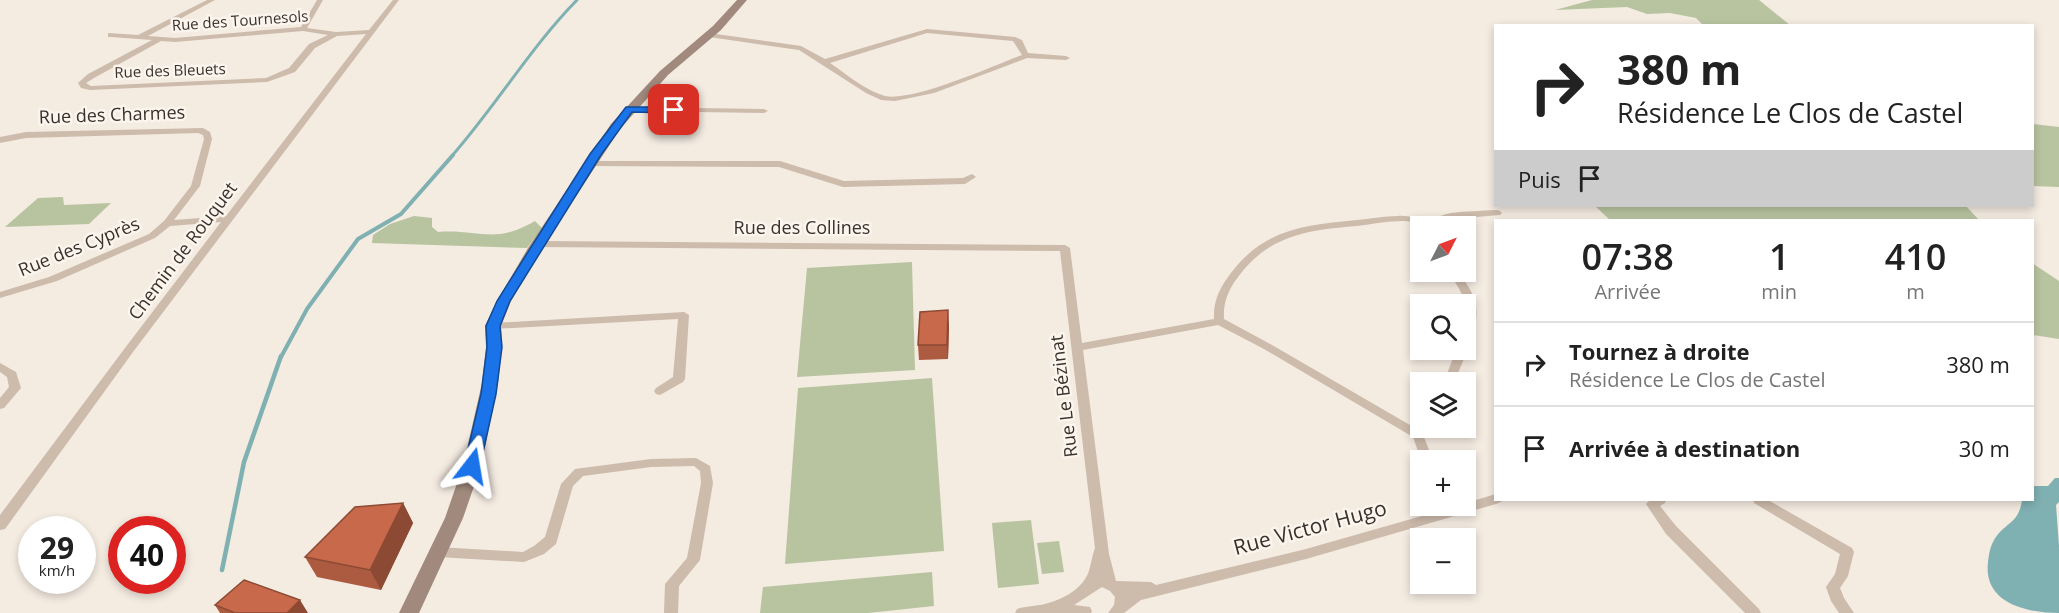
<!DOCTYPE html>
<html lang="fr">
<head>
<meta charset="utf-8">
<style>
  body { margin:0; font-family:"Open Sans",sans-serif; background:#f2f2f2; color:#222; height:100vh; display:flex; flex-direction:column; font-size:22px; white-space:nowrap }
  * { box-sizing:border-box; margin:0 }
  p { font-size:20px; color:#767676 }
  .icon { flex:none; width:33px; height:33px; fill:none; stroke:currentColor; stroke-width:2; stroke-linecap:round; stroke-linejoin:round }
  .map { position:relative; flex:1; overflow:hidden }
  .drawer { position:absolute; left:1494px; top:219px; width:540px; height:282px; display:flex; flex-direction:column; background:#fff; border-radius:0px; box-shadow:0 3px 9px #0003 }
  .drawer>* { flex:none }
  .hud { position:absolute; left:1494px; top:24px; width:540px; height:183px; border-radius:0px; box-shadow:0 3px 9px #0003; background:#fff; color:#222; overflow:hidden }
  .needle { width:39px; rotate:48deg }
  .fabs { position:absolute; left:1410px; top:216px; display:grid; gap:12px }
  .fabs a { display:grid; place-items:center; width:66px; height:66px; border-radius:0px; background:#fff; box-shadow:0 3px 9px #0003; font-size:30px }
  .speed { position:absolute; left:18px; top:516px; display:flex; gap:12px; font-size:30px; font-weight:700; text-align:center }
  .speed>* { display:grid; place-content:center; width:78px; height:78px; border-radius:50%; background:#fff; box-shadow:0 3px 9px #0003; line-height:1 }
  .speed small { font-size:15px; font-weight:400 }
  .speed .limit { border:9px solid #d22; background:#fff; color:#111 }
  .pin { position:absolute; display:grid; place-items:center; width:51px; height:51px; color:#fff; margin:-26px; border-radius:12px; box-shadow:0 3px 9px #0006 }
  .me { position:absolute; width:66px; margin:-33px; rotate:14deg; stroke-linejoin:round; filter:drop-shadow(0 0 4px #0008) }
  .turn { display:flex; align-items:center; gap:21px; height:126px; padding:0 24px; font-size:27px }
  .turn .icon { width:78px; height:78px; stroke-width:2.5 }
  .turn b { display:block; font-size:42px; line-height:51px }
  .then { display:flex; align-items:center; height:57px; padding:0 24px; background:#0003; gap:12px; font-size:22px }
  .eta { display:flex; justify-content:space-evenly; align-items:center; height:102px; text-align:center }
  .eta b { font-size:36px; font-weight:600; line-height:42px }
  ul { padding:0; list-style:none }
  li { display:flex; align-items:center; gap:18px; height:84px; padding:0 24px; border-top:2px solid #e0e0e0 }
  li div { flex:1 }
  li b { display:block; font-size:22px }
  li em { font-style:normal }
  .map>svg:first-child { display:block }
  .green { fill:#b8c4a0 }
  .water { fill:#7fb0b2 }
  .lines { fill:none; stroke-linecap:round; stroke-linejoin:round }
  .stream-far2 { stroke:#7fb0b2; stroke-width:3 }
  .stream-far1 { stroke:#7fb0b2; stroke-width:4 }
  .stream { stroke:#7fb0b2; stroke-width:4.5 }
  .street { fill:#cdbbac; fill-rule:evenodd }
  .secondary { fill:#a18a7d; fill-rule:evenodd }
  .wall { fill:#ac5a40 }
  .shaded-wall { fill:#8c4a34 }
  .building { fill:#c8694b; stroke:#8c4a34; stroke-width:1.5 }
  .route { fill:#1a73e8; stroke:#114b97; stroke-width:1.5 }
  .labels { text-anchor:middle; stroke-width:5; stroke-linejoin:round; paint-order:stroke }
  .far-street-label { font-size:15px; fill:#3b302b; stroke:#fbf5ee }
  .street-label { font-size:18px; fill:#3b302b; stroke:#fbf5ee }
  .near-street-label { font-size:21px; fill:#3b302b; stroke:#fbf5ee }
</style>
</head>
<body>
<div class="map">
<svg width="2059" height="613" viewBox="0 0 2059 613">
  <rect width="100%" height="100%" fill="#f4ebe1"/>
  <path class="green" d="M1592,0H1759L1790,25H1703L1696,18L1670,13L1647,14L1627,7L1555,10Z
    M2033,124L2059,127V187L2033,186Z
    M63,197L64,205L111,203L89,224L5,227L38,198Z
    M1595,206H1966L1979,220H1610Z
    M414,216L432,218V227L438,232C480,229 494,245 535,221L542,228L527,248L372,243L373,235L390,224Z
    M912,262L915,370L797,377L807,268Z
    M2032,263L2059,281V339L2033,335Z
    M932,378L944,551L785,564L798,388Z
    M1031,520L1039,584L998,588L992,523Z
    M1059,541L1064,572L1042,574L1037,543Z
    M932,572L934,606L868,613H760L763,587Z"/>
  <path class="water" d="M2055,478H2059V502L2056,505L2059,546V613C2026,613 1983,603 1988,562C1989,554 1990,547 1994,540C2005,522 2019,524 2022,500H2032L2033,486H2048Z"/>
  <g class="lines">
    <path class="stream-far2" d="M451,157C496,106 530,48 577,0"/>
    <path class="stream-far1" d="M281,357L307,309L358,239L401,214L453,155"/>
    <path class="stream" d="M222,570L244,462L281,356"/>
    <path class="street" d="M207,0H215L148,36L175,38L301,27L317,0H323L307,28L336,32L369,30L393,0H399L133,352L5,529L0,530V515L125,348L221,222L170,226L155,238L57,281L0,298V292L49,277L149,234L164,221L191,186L204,139L203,135L198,133L26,138L0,143V137L26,132L203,128L210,132L212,139L200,186L174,220L226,216L366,34L337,36L315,48L295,72L267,82L90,90L81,88L78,83L88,74L152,40L111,37H108V33L138,35ZM303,31L328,35L309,44L289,68L266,78L91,86L86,83L94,78L161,41L175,42Z
      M927,29L1015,37L1022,40L1028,53L1066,56L1070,58L1066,60L1027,58L934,93L895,101L881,100L866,93L799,50L709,37L705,35L709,33L801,46L825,59ZM927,33L1013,41L1022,55C993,66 913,102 885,96C866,91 846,74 830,63Z
      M626,107L764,109L768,111L764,113L629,111L625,109Z
      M589,161H780L844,181L963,178L972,174L976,177L965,184L843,187L779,167L586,166V162Z
      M1497,210L1500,211L1502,213L1500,215L1452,219L1433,224L1434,226C1423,226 1414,221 1403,221C1388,221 1372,224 1357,226C1308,230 1269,235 1238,277C1228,290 1223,303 1224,319L1272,345L1422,432L1433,460H1421L1413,437L1264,349L1218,325L1083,350L1109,554L1116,581L1151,582L1156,585L1306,549L1457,506H1466V503L1496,494V500H1502L1501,502L1496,504L1306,559L1141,600L1124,613H1108L1114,605L1115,597L1110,591L1102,587L1074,605L1090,607L1092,611L1091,613H1015L1017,609C1026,606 1036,606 1045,604C1063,599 1082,590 1089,571C1091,564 1092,556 1095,548L1060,251L538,247L533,244L538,241L1065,245L1070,248L1082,343L1214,319C1213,301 1220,287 1231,273C1264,229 1305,225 1357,220C1370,219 1384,216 1398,216C1408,215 1422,220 1429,219C1437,218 1444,214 1451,213C1466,211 1482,211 1497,210Z
      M1448,272H1458C1475,294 1483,309 1470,337L1466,338C1466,304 1469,301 1448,272Z
      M684,312L689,315L685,379L683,382L660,395L656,394L654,391L656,388L673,377L678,319L493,329L488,326L493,323Z
      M1466,348L1468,350L1454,382H1444L1456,350H1466Z
      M0,363L16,372L21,388L4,408L0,409V398L9,387L7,377L0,372Z
      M696,458L710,466L713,483L700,560L679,586L678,613H664L665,584L687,558L701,483L700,471L694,466L651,467L583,476L573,486L556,544L544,554L524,562L438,557L433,556L431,552L433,548L438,547L523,552L534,546L545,537L561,484L575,469L651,459Z
      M1650,500H1666L1665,503L1660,506L1676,526L1759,609L1761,613H1745L1666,534L1646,504Z
      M1753,500H1768L1852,548L1854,552L1848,576L1840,588L1844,598L1854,613H1839L1831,601L1826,587L1835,574L1840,554L1754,503Z"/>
    <path class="secondary" d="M737,0H747L721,30L668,75L620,129L542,248L511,301L501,326L502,347L498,383L481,466L463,518L419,613H399L445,518L463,466L482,383L486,347L485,326L497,301L528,248L611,124L660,71L713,26Z"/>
  </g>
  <path class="wall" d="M949,325L948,359L919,360L918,345Z
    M403,503L413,523L381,590L317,577L305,557Z
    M215,605L308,613H220Z"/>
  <path class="shaded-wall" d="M948,310L949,325L948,359L947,345Z
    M403,503L413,523L381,590L370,570Z
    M300,600L308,613H287Z"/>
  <path class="building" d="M948,310L947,345H918L920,312Z
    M403,503L370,570L305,557L355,507Z
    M244,580L300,600L287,613H232L233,612L215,605Z"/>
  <path class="route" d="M626,107H674L680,110L674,113L632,112L601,155L510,301L500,326L502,347L496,394L480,466L478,470H467L464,466L481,394L487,347L486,326L497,301L590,154Z"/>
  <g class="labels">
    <g class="far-street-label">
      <text transform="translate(240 21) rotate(-4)" y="5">Rue des Tournesols</text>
      <text transform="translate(170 71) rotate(-2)" y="5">Rue des Bleuets</text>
    </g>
    <g class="street-label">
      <text transform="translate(112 115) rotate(-2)" y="6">Rue des Charmes</text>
      <text x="802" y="234">Rue des Collines</text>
      <text transform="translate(79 247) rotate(-22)" y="6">Rue des Cyprès</text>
      <text transform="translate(183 251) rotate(-53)" y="6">Chemin de Rouquet</text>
      <text transform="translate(1064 396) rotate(-97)" y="6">Rue Le Bézinat</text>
    </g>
    <g class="near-street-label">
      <text transform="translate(1310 528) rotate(-15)" y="7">Rue Victor Hugo</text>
    </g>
  </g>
</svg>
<div class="fabs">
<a><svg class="needle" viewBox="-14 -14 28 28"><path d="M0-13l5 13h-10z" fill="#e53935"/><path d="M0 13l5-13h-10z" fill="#767676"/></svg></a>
<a><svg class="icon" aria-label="search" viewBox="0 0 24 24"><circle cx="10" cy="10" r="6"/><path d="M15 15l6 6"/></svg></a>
<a><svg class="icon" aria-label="layers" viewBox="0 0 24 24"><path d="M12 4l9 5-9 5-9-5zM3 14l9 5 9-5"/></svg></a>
<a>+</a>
<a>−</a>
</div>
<div class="speed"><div>29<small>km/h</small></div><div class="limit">40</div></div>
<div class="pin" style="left:674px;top:110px;background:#d93025"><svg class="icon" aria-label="arrive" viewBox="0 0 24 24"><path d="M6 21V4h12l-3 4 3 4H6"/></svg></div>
<svg class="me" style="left:472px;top:466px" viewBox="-20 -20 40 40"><path d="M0-17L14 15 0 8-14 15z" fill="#1a73e8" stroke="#fff" stroke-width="4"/></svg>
<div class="hud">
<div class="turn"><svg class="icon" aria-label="right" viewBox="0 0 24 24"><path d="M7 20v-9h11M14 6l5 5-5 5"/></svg><div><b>380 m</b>Résidence Le Clos de Castel</div></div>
<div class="then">Puis<svg class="icon" aria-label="arrive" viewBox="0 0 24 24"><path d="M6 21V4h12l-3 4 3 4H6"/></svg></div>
</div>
<section class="drawer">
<div class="eta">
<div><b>07:38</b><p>Arrivée</p></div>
<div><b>1</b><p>min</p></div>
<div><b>410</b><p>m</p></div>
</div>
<ul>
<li><svg class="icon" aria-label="right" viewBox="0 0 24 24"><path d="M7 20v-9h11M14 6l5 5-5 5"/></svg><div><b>Tournez à droite</b><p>Résidence Le Clos de Castel</p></div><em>380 m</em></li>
<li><svg class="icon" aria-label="arrive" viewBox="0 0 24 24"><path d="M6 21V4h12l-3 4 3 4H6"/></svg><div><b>Arrivée à destination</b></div><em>30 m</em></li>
</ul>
</section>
</div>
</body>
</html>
